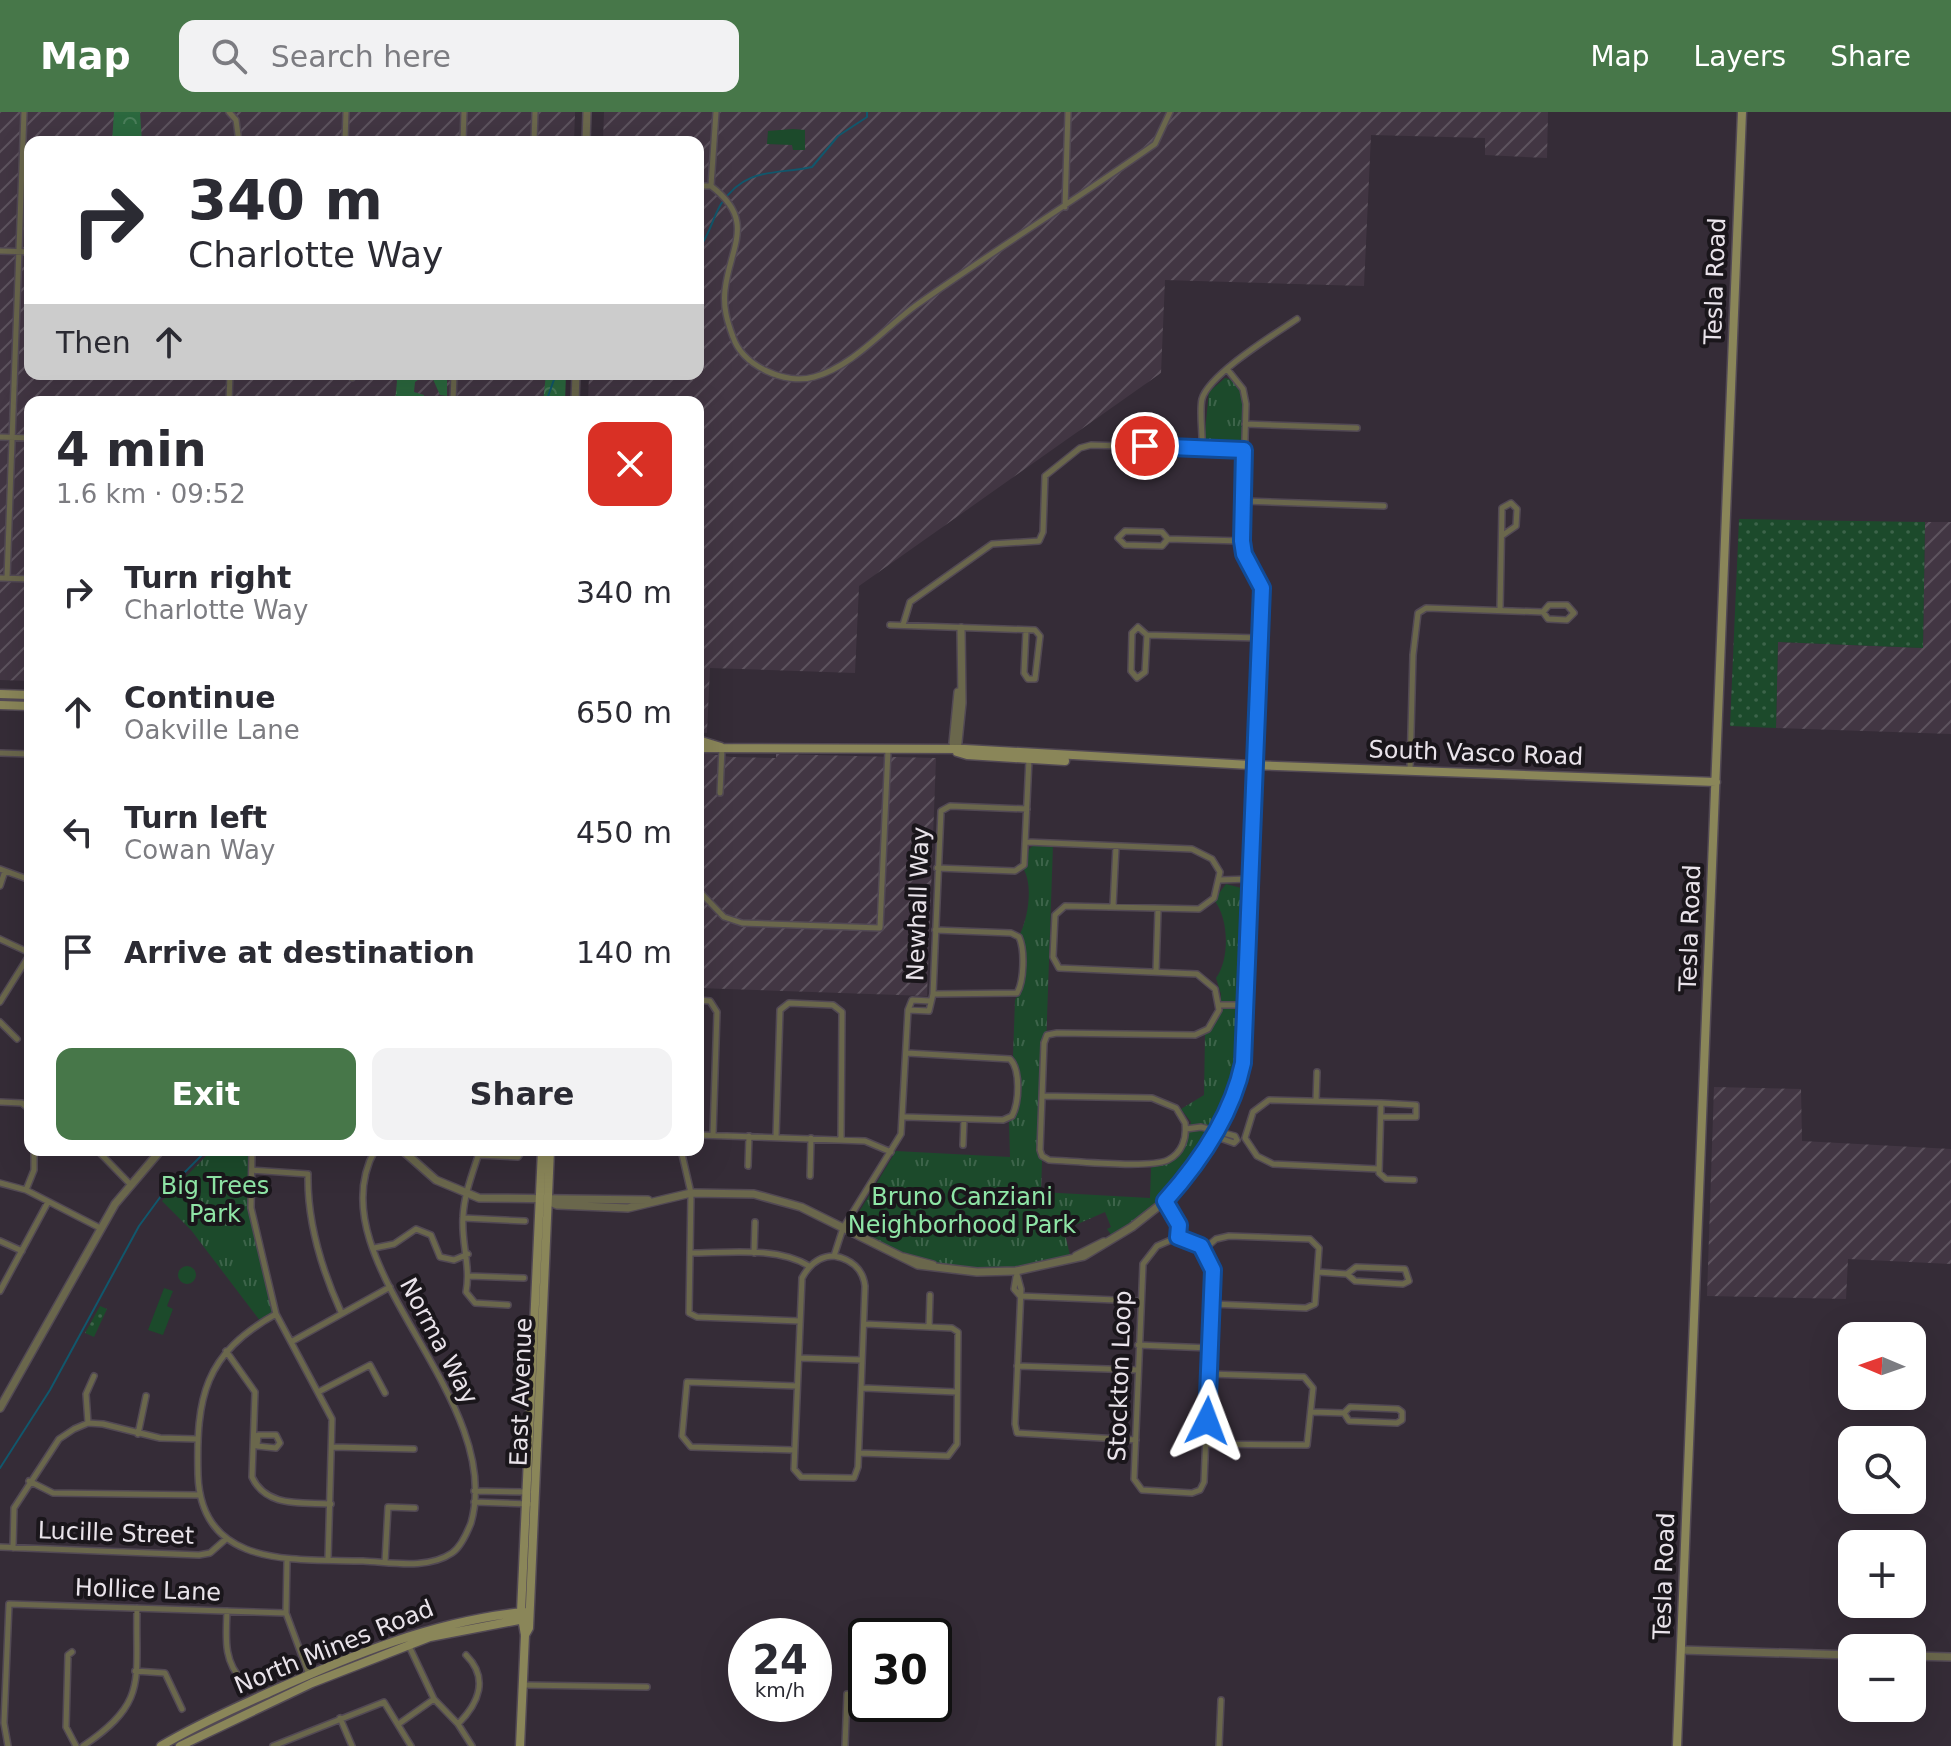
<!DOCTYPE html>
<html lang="en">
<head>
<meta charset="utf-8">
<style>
  body { margin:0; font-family:"DejaVu Sans",sans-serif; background:#f2f2f3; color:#2b2b33; height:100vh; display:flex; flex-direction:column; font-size:30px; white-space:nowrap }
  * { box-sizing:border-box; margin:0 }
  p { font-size:26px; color:#7c7c81 }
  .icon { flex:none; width:44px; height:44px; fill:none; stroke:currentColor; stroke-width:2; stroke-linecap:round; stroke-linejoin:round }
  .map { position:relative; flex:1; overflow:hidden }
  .sheet { position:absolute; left:24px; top:284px; width:680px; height:760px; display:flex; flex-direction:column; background:#fff; border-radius:16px; box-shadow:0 8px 32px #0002 }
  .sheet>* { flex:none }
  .top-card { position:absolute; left:24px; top:24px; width:680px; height:244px; border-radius:16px; box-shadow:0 8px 32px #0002; background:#fff; color:#2b2b33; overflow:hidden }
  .needle { width:52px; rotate:272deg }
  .controls { position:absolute; left:1838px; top:1210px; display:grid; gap:16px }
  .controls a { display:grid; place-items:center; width:88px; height:88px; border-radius:16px; background:#fff; box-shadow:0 8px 32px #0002; font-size:40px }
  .speed { position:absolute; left:728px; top:1506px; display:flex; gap:16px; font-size:40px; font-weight:700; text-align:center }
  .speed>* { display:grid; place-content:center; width:104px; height:104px; border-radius:50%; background:#fff; box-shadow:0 8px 32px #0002; line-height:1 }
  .speed small { font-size:20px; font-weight:400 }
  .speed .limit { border:4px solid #111; border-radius:12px; background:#fff; color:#111 }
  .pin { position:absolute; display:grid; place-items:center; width:68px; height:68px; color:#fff; margin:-34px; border:4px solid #fff; border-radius:50%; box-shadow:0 2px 8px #0007 }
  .me { position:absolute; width:88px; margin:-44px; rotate:3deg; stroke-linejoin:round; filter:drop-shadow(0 0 6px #0008) }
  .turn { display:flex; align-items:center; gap:28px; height:168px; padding:0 32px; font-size:36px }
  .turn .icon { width:104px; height:104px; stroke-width:2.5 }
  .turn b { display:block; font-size:56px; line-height:68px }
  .then { display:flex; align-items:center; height:76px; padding:0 32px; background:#0003; gap:16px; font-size:30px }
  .round { display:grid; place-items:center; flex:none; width:84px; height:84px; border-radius:16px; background:#f2f2f3 }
  .headline { display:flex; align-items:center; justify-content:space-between; height:136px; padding:0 32px }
  h1 { font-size:48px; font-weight:800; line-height:60px }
  .primary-button { display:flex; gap:16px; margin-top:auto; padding:16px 32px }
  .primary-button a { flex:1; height:92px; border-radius:16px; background:#477749; color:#fff; font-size:32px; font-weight:800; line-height:92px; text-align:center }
  .primary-button a+a { background:#f2f2f3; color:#2b2b33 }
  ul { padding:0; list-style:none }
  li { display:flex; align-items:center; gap:24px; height:120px; padding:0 32px }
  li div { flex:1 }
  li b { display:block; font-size:30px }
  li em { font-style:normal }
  header { display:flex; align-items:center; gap:48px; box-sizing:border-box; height:112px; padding:0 40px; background:#477749; color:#fff }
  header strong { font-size:38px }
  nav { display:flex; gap:44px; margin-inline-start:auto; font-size:28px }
  .search { width:560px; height:72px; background:#f2f2f3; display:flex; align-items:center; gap:20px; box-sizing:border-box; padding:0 28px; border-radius:16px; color:#7c7c81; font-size:30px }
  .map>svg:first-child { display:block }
  .industrial { fill:url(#industrial-furrows) }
  .grass { fill:url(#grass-dots) }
  .forest { fill:url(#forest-crowns) }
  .park { fill:url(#park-tufts) }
  .pitch { fill:#1c4a2b }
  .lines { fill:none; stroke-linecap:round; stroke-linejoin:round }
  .stream { stroke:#11576c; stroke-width:2 }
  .minor-casing { stroke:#524954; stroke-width:8 }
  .tertiary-casing { stroke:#524954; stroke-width:10 }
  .secondary-casing { stroke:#524954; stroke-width:11 }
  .minor { stroke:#6a674c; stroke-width:5 }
  .tertiary { stroke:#6a674c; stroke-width:7 }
  .secondary { stroke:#8a8659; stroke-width:8 }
  .route-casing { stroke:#114b97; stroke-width:20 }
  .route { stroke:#1a73e8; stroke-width:14 }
  .labels { text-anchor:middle; stroke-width:8; stroke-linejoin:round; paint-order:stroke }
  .street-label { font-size:24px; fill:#e9e3ea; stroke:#1a161b }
  .park-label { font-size:24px; fill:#8fe5a6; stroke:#1a161b }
</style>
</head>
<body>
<header>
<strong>Map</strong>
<div class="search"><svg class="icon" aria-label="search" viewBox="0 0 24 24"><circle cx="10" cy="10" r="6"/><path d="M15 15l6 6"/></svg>Search here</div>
<nav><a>Map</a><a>Layers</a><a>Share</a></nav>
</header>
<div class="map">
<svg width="1951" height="1634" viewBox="0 0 1951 1634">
  <defs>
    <pattern id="industrial-furrows" width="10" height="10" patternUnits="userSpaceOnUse" patternTransform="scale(2)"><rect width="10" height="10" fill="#423643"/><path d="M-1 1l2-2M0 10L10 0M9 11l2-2" fill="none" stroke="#5d535e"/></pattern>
    <pattern id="grass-dots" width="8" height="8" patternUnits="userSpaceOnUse" patternTransform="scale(2)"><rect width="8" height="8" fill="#1c4a2b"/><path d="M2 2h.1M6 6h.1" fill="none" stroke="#3d644a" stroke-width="1.8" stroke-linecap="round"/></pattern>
    <pattern id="forest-crowns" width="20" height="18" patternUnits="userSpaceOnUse" patternTransform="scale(2)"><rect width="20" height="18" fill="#2b683e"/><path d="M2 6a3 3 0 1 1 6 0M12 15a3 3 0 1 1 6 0" fill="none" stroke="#4a7d5a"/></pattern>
    <pattern id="park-tufts" width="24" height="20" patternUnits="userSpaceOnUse" patternTransform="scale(2)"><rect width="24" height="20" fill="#1c4a2b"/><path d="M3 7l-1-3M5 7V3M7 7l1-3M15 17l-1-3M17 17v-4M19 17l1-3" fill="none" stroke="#3d644a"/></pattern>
  </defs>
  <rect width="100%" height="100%" fill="#352c37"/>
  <path class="industrial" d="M0,0H575L574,30H30V262H564L563,290H30V569L0,568Z
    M604,0H1548L1547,46L1485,43V26L1371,23L1364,174L1165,168L1161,261L859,474L855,561L710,556L707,621L698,620V290H588L589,262H698V30H603Z
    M1925,410H1951V622L1776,616L1778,530L1923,536Z
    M698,640L731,645L776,646V642L936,646L927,884L698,876Z
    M1714,975L1801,977L1802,1029L1951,1037V1152L1848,1147L1846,1187L1707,1184Z"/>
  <path class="grass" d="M1739,407L1925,410L1923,536L1778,530L1776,616L1730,614Z
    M100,1194L107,1197L94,1225L85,1221Z"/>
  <path class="forest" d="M114,0H140L142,30H112Z
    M393,262H447V284L440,283L432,265H422L415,270L414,280L424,283V290H395L397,269Z
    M546,262H566L565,290H543Z"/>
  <path class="park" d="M1225,266C1248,269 1250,322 1237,336L1211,335L1204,329L1209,280Z
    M1034,733H1053L1041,1080L1150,1086L1151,1056L1180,1043L1191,1010L1181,997L1204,983L1205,922L1220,902L1221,882L1216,866C1230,847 1229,806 1214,788L1226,772L1245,777L1247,784L1240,939L1232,974L1220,1008L1205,1026V1035L1160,1089L1112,1124L1107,1117L1111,1115L1105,1100L1064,1118L1070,1143C987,1170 929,1156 853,1118V1110L896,1039L1010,1045L1009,1010L1018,996V953L1013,944L1015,888L1022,876L1025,831L1020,822C1028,806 1033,774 1024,758L1029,737Z
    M212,1038H252L251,1096L276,1202L261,1210L191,1118L162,1089Z
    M178 1163a9 9 0 1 1 18 0a9 9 0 1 1-18 0Z"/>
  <path class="pitch" d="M793,17L805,18V38H793L792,33L767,32L768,19Z
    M896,1112L918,1113L917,1124H896Z
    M164,1176L173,1179L167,1194L173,1197L163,1223L148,1218Z"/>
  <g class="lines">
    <path class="stream" d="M698,137C710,123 712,107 721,92C746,54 776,63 812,55L838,24L867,5V0
      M546,290L556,262
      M0,1356L50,1278L139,1114L161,1084L207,1038"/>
    <defs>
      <path id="minor" d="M229,0L236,8L239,30
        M716,0L711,74C757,109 730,134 725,178C723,195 727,209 733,225C743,254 785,273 814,265C854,254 884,216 918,192C996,137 1077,87 1155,32L1170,0
        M345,30L346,0
        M463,30L464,0
        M534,30L535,0
        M698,74H711
        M1065,95L1068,0
        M0,139L30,140
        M352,266V262
        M229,290L230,262
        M453,290L454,262
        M1245,312L1357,316
        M0,325L30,326
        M1202,336C1203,322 1199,300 1202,287C1209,262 1275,222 1297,207
        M1244,389L1384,394
        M1168,427L1162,420L1125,419L1118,426L1125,433L1162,434L1168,427L1242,429
        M0,466L30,467
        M7,466L24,0
        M1500,498L1502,396L1511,391L1517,397L1516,414L1503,423
        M890,513L1035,518L1040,524L1035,567H1028L1024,561L1026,519
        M903,513L910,490L992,432L1039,429L1043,420L1045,364L1080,336L1091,333L1244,338
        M1147,523L1145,560L1137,566L1131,559L1132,521L1138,515L1147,523L1259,526L1262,476L1244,442L1242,429L1246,292L1243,277L1227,257
        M0,641L30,642
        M1410,658L1413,543L1418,501L1426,496L1543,500L1548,507L1567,508L1574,501L1567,493H1549L1543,500
        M720,681L722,636
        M1027,730L1192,737L1212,747L1220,760L1214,786L1199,797L1065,794L1055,803L1053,845L1059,856L1197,862L1215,877L1219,898L1208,917L1195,923L1057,921L1047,923L1044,931L1040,1038L1042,1044L1049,1048C1073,1049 1149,1057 1168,1048C1182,1041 1187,1026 1185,1011L1176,996L1152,986L1042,984
        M937,756L1015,759L1024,753L1029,647
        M0,757L30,768
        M1220,768L1249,767
        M0,774L5,759
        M698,778L724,805L742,811L880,816L888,638
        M1113,794L1116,735
        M0,827L30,841
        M1156,860L1158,798
        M933,882L1017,881C1024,869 1025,838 1019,825L1011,821L935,818
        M698,888L710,889L717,900L713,1023
        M0,890L30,842
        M1219,893H1244
        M908,898L929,899L933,882L941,699L950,694L1027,697
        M0,910L17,927
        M1316,989L1317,960
        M0,990L22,991L30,998
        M1381,991L1416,993V1005H1381
        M905,1005L1003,1008L1012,1004C1019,991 1021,958 1010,947L907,941
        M1186,1017L1201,1015L1235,1024L1237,1028
        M1217,1020L1220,1026L1234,1031L1237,1028
        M698,1023L865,1029L891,1040
        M776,1025L780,898L789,891L833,893L842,900L841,1027
        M963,1033L964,1007
        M97,1038L129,1071
        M252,1038L251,1096L276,1202L332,1307L328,1448
        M480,1038C473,1060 464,1082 463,1105C461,1131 471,1154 466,1180L475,1191L508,1193
        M681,1038L691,1081L689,1201L697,1205L800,1209
        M479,1043L518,1045L523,1038
        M748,1054L749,1024
        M1378,1057L1273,1052L1257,1044L1245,1026L1253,1000L1269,988L1381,991L1379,1061L1386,1067L1414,1068
        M252,1058L308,1062C307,1110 321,1156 341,1200
        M810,1064L811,1026
        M0,1071L26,1078L100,1116
        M26,1078L34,1058V1038
        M1165,1089L1179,1113L1178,1125
        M463,1106L525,1109
        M1178,1125L1201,1134L1213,1158L1204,1370L1200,1378L1192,1381L1142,1378L1134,1367L1143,1152L1157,1134Z
        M0,1129L22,1139
        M374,1136L394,1132L416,1117L431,1123L440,1145L454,1148L468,1142
        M1203,1138L1216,1127L1229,1124L1310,1127L1319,1136L1315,1192L1306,1196L1212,1192
        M690,1141C726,1141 777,1134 809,1154
        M754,1141L755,1110
        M834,1144C851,1147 863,1157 865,1174L858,1355L854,1366L801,1365L794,1357L802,1166C809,1153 819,1144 834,1144Z
        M834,1144L843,1116L901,1022L908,898L912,888L930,889
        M1016,1159L1021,1177L1015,1312L1017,1321L1136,1328
        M1318,1160L1347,1162L1355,1169L1403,1172L1409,1169L1405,1157L1356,1155L1347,1162
        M469,1164L524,1166
        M1016,1165L1014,1177L1020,1184
        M0,1179L48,1090
        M1020,1184L1140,1189
        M276,1202C204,1242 196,1285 198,1363C201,1457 295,1447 363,1449C390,1450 427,1458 452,1441C461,1435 467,1421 471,1411C507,1284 313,1149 375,1038
        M929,1215L930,1183
        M291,1230L390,1175
        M1138,1233L1210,1236
        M226,1239L255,1280L252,1365C266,1396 302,1390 331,1392
        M799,1246L862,1248
        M1017,1254L1138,1258
        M863,1276L957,1280
        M320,1279L370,1253L385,1281
        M1312,1300L1344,1301L1349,1309L1397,1311L1402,1308V1300L1398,1297L1350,1295L1344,1301
        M88,1311L86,1282L94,1264
        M138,1322L146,1284
        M258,1323H276L280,1331L276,1336L257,1334Z
        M1206,1332L1307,1333L1313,1276L1304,1265L1209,1262
        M333,1335L414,1337
        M794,1338L691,1335L682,1324L687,1270L797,1274
        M859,1341L948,1344L957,1332L958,1220L952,1216L865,1212
        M29,1369L53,1381L199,1383
        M474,1379L528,1380
        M474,1390L529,1392
        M0,1435L199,1443L210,1441L226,1427
        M13,1436L14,1396L59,1327L74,1317L88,1311L103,1312L160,1326L197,1327
        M287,1448L286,1501L309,1563
        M385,1450L388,1395L415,1396
        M227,1499C226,1525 223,1550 243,1569
        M409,1534L434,1587L458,1612L472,1634
        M72,1540L68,1543L66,1615L76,1634
        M135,1559L165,1561L182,1597
        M523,1573L647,1575
        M340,1606L352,1634
        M400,1611L434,1587
        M458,1612C479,1591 489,1566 466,1543
        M8,1634L4,1611L9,1492L286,1501
        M83,1634C149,1590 135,1568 137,1496
        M273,1634L384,1590L411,1634
        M845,1634L847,1582
        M1219,1634L1221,1588"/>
      <path id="tertiary" d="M586,30L587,0
        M575,290L576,262
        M957,636L953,631L958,580
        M957,640L962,591L961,516
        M1250,765L1254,755L1259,526
        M1235,971L1240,944
        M402,1038L436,1068L479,1086L648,1088
        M548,1089L557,1093L628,1096L691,1081L754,1082L801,1095L918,1153L977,1160L1016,1159L1084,1144L1132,1115L1165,1089L1204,1041L1240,963L1249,798L1250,660L1257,579
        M1076,1144L1104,1130
        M903,1145L933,1153
        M0,1296L115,1092L161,1038
        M1681,1538L1852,1543
        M1912,1544L1951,1545"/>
      <path id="secondary" d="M0,582L30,583
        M0,593L30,594
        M698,628L721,635
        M698,636L965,637L1250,653L1716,670
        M957,640L967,643L1065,649
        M525,1523L529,1516L550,1038
        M161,1634C196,1613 233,1597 270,1580C352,1543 434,1509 524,1500
        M180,1634L312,1571L430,1525L524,1507
        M520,1634L525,1523L521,1500L542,1038
        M1677,1634L1742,0"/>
    </defs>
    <use href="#minor" class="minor-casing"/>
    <use href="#tertiary" class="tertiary-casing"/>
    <use href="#secondary" class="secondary-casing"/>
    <use href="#minor" class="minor"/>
    <use href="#tertiary" class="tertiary"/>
    <use href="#secondary" class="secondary"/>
  </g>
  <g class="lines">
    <defs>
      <path id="route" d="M1145,334L1244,338L1242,429L1244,442L1262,476L1243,951C1232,1003 1201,1049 1165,1089L1179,1113L1178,1125L1201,1134L1213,1158L1207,1309"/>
    </defs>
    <use href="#route" class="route-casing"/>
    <use href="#route" class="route"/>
  </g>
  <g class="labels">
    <g class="street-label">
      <text transform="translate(1715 169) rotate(-88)" y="8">Tesla Road</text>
      <text transform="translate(1476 641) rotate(2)" y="8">South Vasco Road</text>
      <text transform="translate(918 792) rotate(-88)" y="8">Newhall Way</text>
      <text transform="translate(1690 816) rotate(-88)" y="8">Tesla Road</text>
      <text transform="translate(439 1229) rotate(62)" y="8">Norma Way</text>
      <text transform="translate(1120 1264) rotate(-88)" y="8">Stockton Loop</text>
      <text transform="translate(521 1280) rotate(-88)" y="8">East Avenue</text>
      <text transform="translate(116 1421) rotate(2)" y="8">Lucille Street</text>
      <text transform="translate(1664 1464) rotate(-88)" y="8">Tesla Road</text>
      <text transform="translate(148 1478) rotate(2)" y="8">Hollice Lane</text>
      <text transform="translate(334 1535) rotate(-22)" y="8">North Mines Road</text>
    </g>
    <g class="park-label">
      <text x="215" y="1082">Big Trees<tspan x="215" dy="28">Park</tspan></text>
      <text x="962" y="1093">Bruno Canziani<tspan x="962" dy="28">Neighborhood Park</tspan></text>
    </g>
  </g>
</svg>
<div class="controls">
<a><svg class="needle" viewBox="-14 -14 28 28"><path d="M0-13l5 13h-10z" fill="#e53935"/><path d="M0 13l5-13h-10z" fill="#7c7c81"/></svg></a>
<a><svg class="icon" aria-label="search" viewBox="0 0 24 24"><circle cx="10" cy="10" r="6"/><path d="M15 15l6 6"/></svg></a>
<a>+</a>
<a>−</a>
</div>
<div class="speed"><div>24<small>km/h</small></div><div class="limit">30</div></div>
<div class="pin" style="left:1145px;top:334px;background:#d93025"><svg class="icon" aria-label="arrive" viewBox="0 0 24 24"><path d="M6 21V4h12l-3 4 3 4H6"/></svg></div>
<svg class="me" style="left:1207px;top:1309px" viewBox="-20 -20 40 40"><path d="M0-17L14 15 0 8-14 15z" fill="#1a73e8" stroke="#fff" stroke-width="4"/></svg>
<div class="top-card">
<div class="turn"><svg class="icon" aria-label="right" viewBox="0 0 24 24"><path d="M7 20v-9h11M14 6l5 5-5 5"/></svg><div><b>340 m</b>Charlotte Way</div></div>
<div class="then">Then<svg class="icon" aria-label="ahead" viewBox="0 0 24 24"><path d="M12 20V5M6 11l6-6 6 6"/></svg></div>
</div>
<section class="sheet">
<div class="headline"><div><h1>4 min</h1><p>1.6 km · 09:52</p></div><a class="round" style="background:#d93025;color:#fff"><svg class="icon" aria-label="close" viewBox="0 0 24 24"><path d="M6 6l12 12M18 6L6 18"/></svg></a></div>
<ul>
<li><svg class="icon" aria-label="right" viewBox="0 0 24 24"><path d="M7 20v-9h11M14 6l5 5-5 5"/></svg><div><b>Turn right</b><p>Charlotte Way</p></div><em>340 m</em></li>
<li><svg class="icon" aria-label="ahead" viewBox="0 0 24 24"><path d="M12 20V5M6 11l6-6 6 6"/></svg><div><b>Continue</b><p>Oakville Lane</p></div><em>650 m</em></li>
<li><svg class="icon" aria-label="left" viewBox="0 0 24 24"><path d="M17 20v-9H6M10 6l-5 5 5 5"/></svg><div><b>Turn left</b><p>Cowan Way</p></div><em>450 m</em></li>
<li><svg class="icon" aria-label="arrive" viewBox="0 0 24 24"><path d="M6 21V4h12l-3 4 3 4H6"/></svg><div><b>Arrive at destination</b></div><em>140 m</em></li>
</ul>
<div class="primary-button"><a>Exit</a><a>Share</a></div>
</section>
</div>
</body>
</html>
